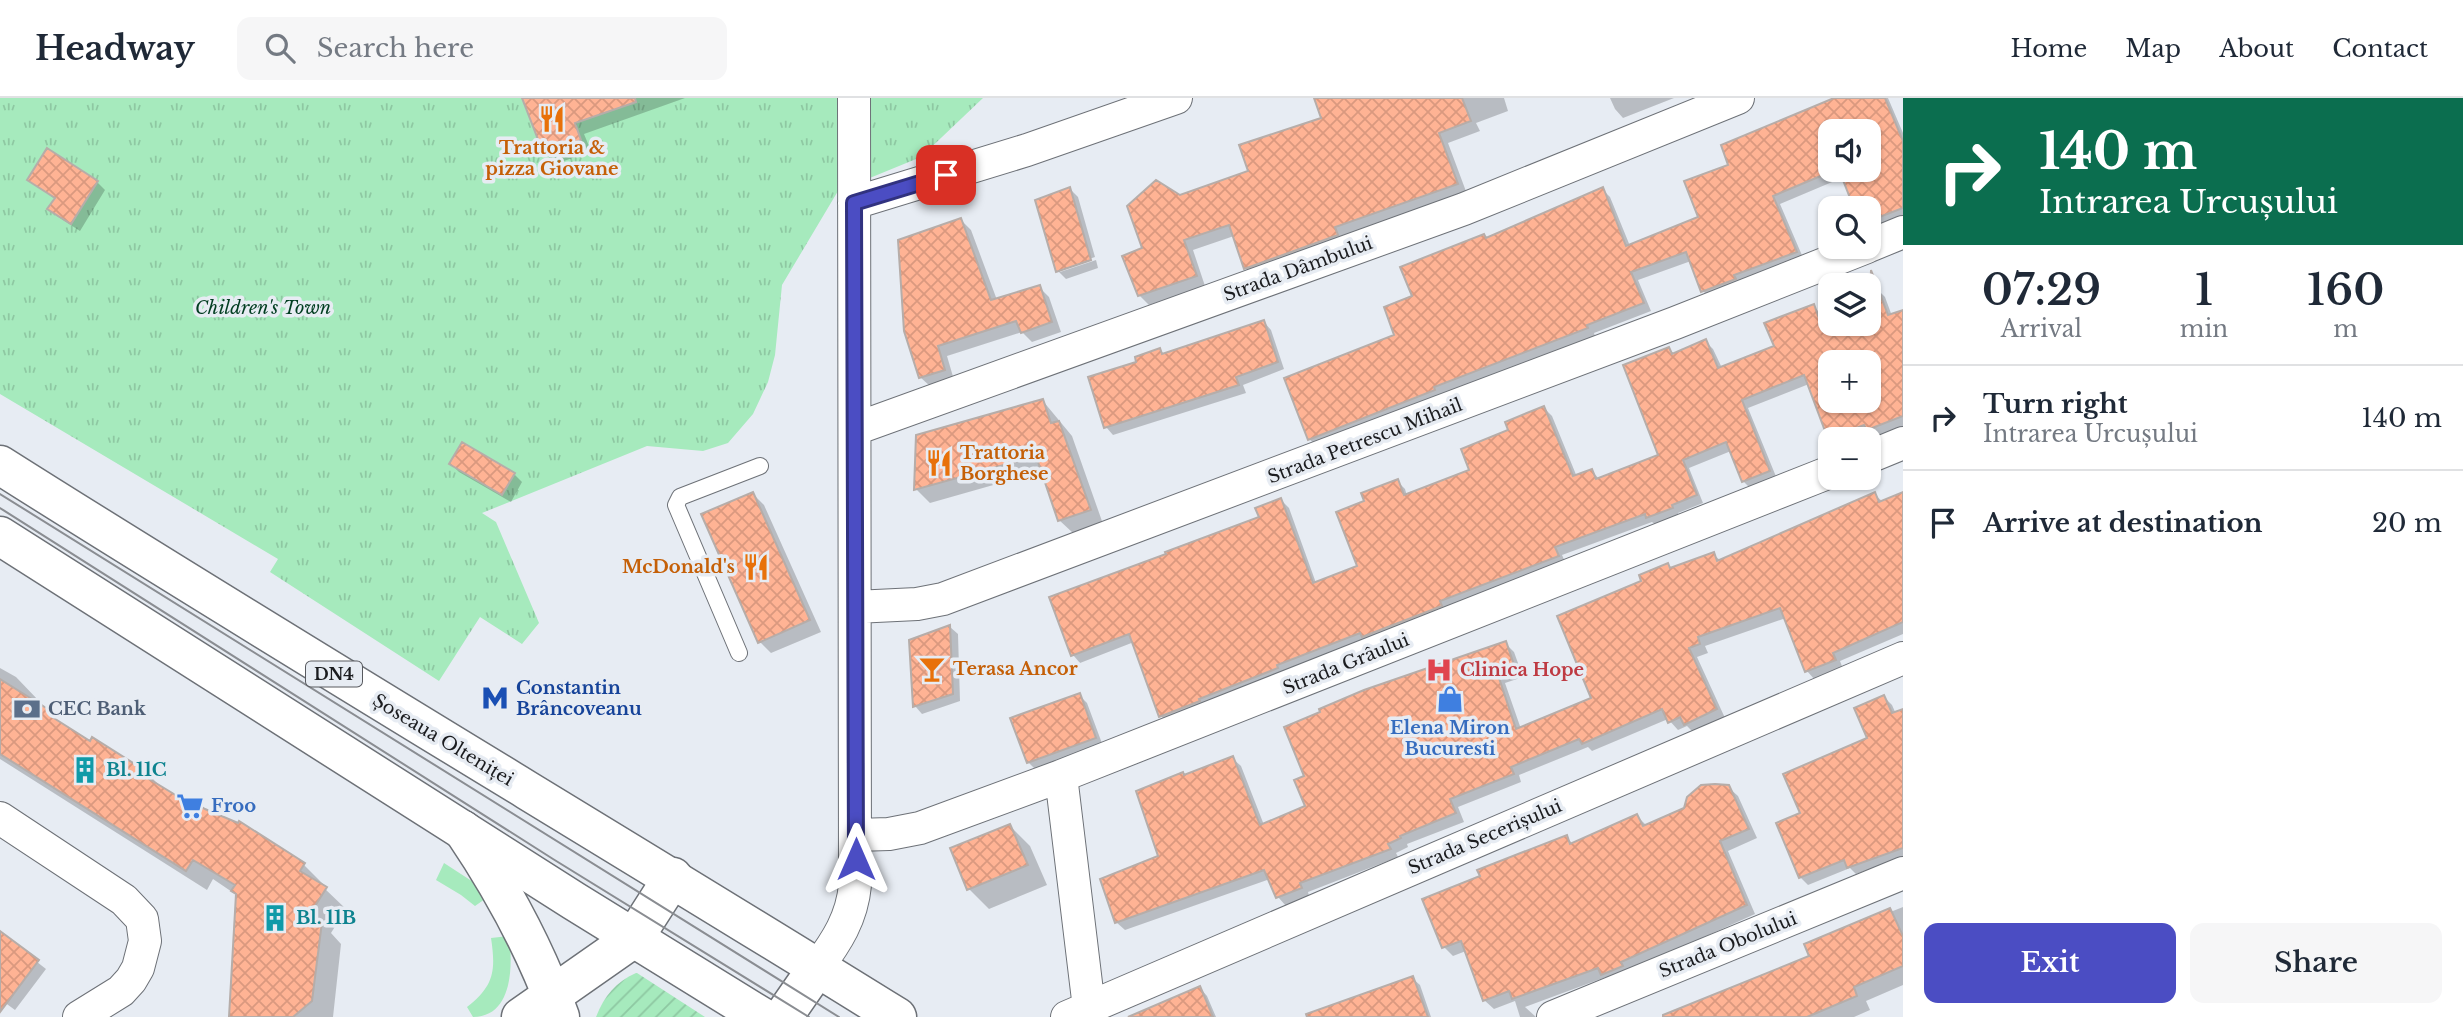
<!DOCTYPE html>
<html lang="en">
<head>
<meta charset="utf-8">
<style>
  body { margin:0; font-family:"Libre Baskerville",serif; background:#f6f6f7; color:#1f2937; height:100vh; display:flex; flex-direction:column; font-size:26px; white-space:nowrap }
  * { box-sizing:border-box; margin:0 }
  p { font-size:23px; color:#747a83 }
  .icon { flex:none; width:38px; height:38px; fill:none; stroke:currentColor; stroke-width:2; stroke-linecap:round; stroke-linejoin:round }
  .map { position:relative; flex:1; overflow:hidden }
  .side { display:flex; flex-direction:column; background:#fff; width:560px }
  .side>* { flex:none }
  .top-card { background:#0b6e4f; color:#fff; overflow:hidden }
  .fabs { position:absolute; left:1818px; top:21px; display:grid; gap:14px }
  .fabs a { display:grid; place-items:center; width:63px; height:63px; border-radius:14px; background:#fff; box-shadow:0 2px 5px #0004; font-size:35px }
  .pin { position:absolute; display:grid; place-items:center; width:60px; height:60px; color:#fff; margin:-30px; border-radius:14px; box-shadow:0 4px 10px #0006 }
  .me { position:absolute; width:77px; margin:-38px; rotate:0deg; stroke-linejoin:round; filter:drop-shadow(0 0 5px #0008) }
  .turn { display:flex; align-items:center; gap:24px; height:147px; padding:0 21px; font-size:32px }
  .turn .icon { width:91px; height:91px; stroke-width:2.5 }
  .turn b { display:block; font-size:49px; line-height:60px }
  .eta { display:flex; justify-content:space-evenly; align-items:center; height:119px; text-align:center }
  .eta b { font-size:42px; font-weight:600; line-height:49px }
  .primary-button { display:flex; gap:14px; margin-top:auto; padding:14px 21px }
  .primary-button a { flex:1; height:80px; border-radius:14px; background:#4b4dc3; color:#fff; font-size:28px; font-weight:600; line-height:80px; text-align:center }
  .primary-button a+a { background:#f6f6f7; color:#1f2937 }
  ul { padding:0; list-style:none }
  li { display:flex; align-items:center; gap:21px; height:105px; padding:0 21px; border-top:2px solid #e0e1e3 }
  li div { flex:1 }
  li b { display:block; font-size:26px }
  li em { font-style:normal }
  header { display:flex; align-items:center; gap:42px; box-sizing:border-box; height:98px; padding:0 35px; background:#fff; border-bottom:2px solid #e0e1e3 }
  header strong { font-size:33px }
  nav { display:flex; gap:38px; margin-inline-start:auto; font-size:24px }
  .search { width:490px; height:63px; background:#f6f6f7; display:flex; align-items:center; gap:18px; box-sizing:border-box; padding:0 24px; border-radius:14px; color:#747a83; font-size:26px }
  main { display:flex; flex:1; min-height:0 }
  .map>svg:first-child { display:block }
  .grass { fill:#a6eabd }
  .park { fill:url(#park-tufts) }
  .garden { fill:url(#garden-furrows) }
  .shadow { fill:#0003; fill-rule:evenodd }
  .building { fill:url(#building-cross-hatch); stroke:#b6ada9; stroke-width:2; fill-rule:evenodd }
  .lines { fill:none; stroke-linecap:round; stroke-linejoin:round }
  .lane-casing { stroke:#6d7177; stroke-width:18 }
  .street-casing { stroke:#6d7177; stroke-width:34 }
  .secondary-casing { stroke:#6d7177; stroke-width:41 }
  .primary-casing { stroke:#6d7177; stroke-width:41 }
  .lane { stroke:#fff; stroke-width:16 }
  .street { stroke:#fff; stroke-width:32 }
  .secondary { stroke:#fff; stroke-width:38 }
  .primary { stroke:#fff; stroke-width:38 }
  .tram { stroke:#8a8d92; stroke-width:2 }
  .route-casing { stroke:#31327f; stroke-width:18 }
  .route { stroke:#4b4dc3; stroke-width:12 }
  .labels { text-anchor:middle; stroke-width:7; stroke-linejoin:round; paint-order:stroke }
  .shield { fill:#e7ecf3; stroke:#585a5f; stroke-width:2 }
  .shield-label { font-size:16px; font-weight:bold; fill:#1b1c1f }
  .food-label { font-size:18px; font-weight:bold; fill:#c56008; stroke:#e7ecf3; text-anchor:start }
  .street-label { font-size:18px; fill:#1b1c1f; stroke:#e7ecf3 }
  .park-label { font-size:18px; font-style:italic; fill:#023e21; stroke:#e7ecf3 }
  .health-label { font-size:18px; font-weight:bold; fill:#be3a42; stroke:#e7ecf3; text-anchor:start }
  .transit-label { font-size:18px; font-weight:bold; fill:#164399; stroke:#e7ecf3; text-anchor:start }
  .service-label { font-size:18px; font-weight:bold; fill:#4e5e75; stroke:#e7ecf3; text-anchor:start }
  .shop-label { font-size:18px; font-weight:bold; fill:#366cbe; stroke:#e7ecf3 }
  .culture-label { font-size:18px; font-weight:bold; fill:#0d838f; stroke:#e7ecf3; text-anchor:start }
</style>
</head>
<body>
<header>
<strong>Headway</strong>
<div class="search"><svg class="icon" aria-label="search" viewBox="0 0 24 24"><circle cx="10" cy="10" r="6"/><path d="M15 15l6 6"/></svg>Search here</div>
<nav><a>Home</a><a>Map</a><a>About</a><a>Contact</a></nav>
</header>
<main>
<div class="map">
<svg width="1903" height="919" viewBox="0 0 1903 919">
  <defs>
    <pattern id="park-tufts" width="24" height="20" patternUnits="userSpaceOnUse" patternTransform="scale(1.75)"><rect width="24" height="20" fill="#a6eabd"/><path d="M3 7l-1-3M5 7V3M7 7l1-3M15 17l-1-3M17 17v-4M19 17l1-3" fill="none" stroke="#8ec8a2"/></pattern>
    <pattern id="garden-furrows" width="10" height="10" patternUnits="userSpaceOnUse" patternTransform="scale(1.75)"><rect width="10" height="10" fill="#a6eabd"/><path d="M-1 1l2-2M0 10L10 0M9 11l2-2" fill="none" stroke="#8ec8a2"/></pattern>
    <pattern id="building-cross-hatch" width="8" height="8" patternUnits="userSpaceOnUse" patternTransform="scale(1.75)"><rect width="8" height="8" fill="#ffb394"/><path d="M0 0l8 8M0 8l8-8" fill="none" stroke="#da997f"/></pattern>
  </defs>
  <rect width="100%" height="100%" fill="#e7ecf3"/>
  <path class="grass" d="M444,765L484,791L485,801L475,808L461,797L436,782Z
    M509,838C513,867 513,919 473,919L467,909C494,888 496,873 491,840Z"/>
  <path class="park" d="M0,0H983L921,59L838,93L782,187L775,257L768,284L753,316L728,345L703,353L647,348L482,415L496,424L539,525L522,546L480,519L439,583L270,474L278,461L0,296Z"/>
  <path class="garden" d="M636,875H637L705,919H596C604,898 616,884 636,875Z"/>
  <path class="shadow" d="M524,0H685L584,36L591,53L556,66L545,56Z
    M1316,0H1504L1508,13L1476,25L1480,33L1448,45L1467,96L1255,180L1245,170L1234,138L1193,152L1205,188L1149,207L1139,197L1144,151L1180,99L1250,75L1323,21Z
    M1610,0H1674L1623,20L1615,11Z
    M1838,0H1888L1903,35V121L1869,133V110H1856L1844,79L1780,106L1804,162L1711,201L1703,193L1691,163L1638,182L1651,213L1594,235L1595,238L1441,297L1318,349L1309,341L1397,238L1414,199L1488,142L1602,91L1610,99L1630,148L1701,120L1731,68ZM1830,33H1869V72H1830Z
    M47,53L97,84L105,92L80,133L57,118L49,111L55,101L29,82Z
    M1070,91L1078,99L1095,159L1060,171V174L1096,162L1098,170L1066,181L1058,173Z
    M961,122L971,132L997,202L1039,189L1049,199L1061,234L1032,244L1022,234L947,258L954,282L931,289L920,279Z
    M1877,191L1885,199L1892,218L1903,215V337L1894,332L1876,339L1871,334L1854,341H1831L1809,286L1748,310L1777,381L1751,391L1743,383L1731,353L1689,370L1703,405L1678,415L1679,418L1656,427L1652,424L1562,457L1566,466L1169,626L1161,618L1134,544L1080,565L1073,557L1261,420L1281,402L1289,410L1316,485L1359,469L1366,404L1397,383L1405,391L1407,398L1471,374L1511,333L1544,310L1552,318L1577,379L1592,373L1600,382L1660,358L1669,251L1675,257L1706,244L1713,251L1722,270L1776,249L1813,208L1819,214L1830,209V226H1869V194ZM1830,264H1869V303H1830Z
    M1264,224L1271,232L1284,271L1243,287L1246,295L1113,337L1106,329L1139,265L1160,252L1164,257Z
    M1043,303L1072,338L1103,426L1073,435L1059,422L1043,373L930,405L916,391Z
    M462,346L514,376L522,384L511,404L459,374L451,366Z
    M753,396L764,407L821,534L771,555L760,544Z
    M1874,396L1883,404L1903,396V536L1840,563L1843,571L1815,582L1807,573L1786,520L1705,548L1708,555L1697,559L1725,620L1694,635L1687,628L1678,632L1668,621L1592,653L1588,649L1519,677L1521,684L1458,709L1464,724L1407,746L1408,749L1396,755L1398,759L1308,794L1309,798L1286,808L1278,799L1270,781L1125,832L1116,824L1160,759L1185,679L1232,660L1241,668L1264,727L1308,709L1505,545L1514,554L1523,579L1505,585L1521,631L1593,601L1644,484L1668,467L1672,471L1713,456L1721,463Z
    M950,529L958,536L960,603L922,616L915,608Z
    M0,570L16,579L63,628L148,676L163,691L304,767L324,787L323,789L346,811L331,835L341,846L333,919H231L238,798L213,781L207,792L0,661Z
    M1079,597L1087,605L1103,648L1036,672L1028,664Z
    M1884,599L1892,607L1896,616L1903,613V759L1856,776L1850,770L1808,787L1800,779L1802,716L1869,641Z
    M1728,689L1738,698L1757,740L1728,753L1755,816L1629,873L1612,886L1606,879L1525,909L1536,919H1520L1515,903L1494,911L1484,902L1466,853L1453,858L1444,849L1482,779L1566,739L1574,747L1637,718L1647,728Z
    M1010,728L1030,748L1047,787L989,811L969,791Z
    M1903,809V887L1866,903L1870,912L1854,919H1675L1812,859L1807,847Z
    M0,835L46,871L15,912L0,901Z
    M1412,880L1420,887L1431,919H1346Z
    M1200,890L1207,898L1216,919H1155Z"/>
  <path class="building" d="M522,0H635L636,4L575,25L581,42L544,57Z
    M1314,0H1462L1471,23L1439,35L1458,86L1335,129L1338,137L1244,171L1229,127L1184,142L1197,178L1138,198L1122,158L1142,150L1127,108L1156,82L1180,97L1248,73L1239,47L1321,20Z
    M1834,0H1885L1903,43V110L1869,123V110H1854L1839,72H1869V33H1830V72H1835L1773,98L1797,154L1734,177L1736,181L1701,194L1686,154L1631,174L1644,205L1587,227L1588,230L1434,289L1435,292L1308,342L1284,280L1394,237L1384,209L1412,198L1400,169L1484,136L1486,140L1603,89L1626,148L1698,119L1684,83L1728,67L1721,47Z
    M47,50L98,83L71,126L47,111L55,100L27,82Z
    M1070,89L1091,162L1056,174L1035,102Z
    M961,120L991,202L1040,187L1052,224L1021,235L1016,223L938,248L945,272L919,280L904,233L898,142Z
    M1871,172L1888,217L1903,212V318L1867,332L1864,327L1828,341L1804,277L1742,302L1770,373L1742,384L1726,344L1683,362L1697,397L1672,407L1673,410L1646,420L1645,416L1555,449L1559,458L1440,503L1442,508L1362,539L1360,535L1277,567L1278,570L1199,601L1200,603L1159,619L1129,536L1071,558L1049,499L1166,456L1165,454L1259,419L1255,410L1281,400L1313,485L1357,468L1336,414L1364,403L1361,395L1398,381L1404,397L1469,372L1461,351L1508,332L1505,324L1544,308L1573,378L1592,371L1596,381L1658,357L1623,267L1669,249L1672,256L1706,241L1718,270L1774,248L1764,225L1814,206L1821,226H1869ZM1830,264H1869V303H1830Z
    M1264,222L1278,264L1236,279L1239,287L1104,330L1088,279L1136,264L1135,259L1160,250L1162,256Z
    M1043,301L1051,325L1059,323L1091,412L1058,423L1036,358L914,392L916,337Z
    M462,344L515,375L502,397L449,366Z
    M753,394L810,522L758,545L701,416Z
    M1875,394L1879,404L1903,394V524L1833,555L1836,562L1805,574L1780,510L1698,539L1700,546L1689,550L1717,611L1684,627L1680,619L1668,625L1662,611L1582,646L1579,641L1511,669L1514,676L1450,701L1456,715L1400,738L1401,740L1388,746L1391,751L1300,785L1302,790L1276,800L1264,772L1115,825L1100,781L1158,758L1136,693L1183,674L1184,677L1233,658L1260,727L1305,708L1294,682L1304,678L1284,629L1320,614L1319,611L1364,592L1506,543L1515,570L1498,577L1516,631L1591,600L1557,518L1641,483L1639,477L1668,465L1670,470L1714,454L1717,463Z
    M950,527L953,596L913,609L909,542Z
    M0,581L51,613L49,617L90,643L92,639L149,675L146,679L187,704L189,701L205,711L238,725L239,723L305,765L300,773L327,789L310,816L322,824L312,903L293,919H229L236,796L231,793L235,787L193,762L186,773L0,656Z
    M1080,595L1096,640L1027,665L1010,620Z
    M1884,597L1892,615L1903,611V750L1847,770L1844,762L1799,780L1776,725L1800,715L1783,676L1867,640L1854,610Z
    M1715,686L1729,687L1749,731L1720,743L1747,807L1621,864L1623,868L1601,877L1598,870L1512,901L1509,893L1483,903L1461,843L1442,850L1422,801L1480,778L1477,772L1567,737L1570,746L1637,716L1643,728L1684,710L1687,699L1701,687Z
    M1010,726L1028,767L967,792L950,750Z
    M1890,810L1903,838V868L1854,889L1857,898L1807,919H1663V917L1809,858L1804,846Z
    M0,833L39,862L0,914Z
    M1413,878L1428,919H1307L1306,916Z
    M1200,888L1213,919H1128Z"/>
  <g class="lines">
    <defs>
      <path id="lane" d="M739,555L676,407L680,399L760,368"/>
      <path id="street" d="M854,105L1027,52L1176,0
        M1869,148L1903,134
        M855,331L1464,111L1738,0
        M1869,359L1903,345
        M855,509L917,506L943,501L1675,225L1867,149
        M1061,678L1089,910
        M0,720L124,802L142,821L145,843L138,870L131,882L121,893L79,919
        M856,737L889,736L920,730L1061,678L1830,374
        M817,870C837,843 852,820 855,787L854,0
        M1067,919L1903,560
        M1553,919L1903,775"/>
      <path id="secondary" d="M463,732C503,791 536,852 560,919
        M521,919L634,840L673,779
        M783,919L817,870"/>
      <path id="primary" d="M0,367C297,555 599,734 897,919
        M0,438L574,803L762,919"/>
    </defs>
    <use href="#lane" class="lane-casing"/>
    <use href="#street" class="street-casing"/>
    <use href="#secondary" class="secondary-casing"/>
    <use href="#primary" class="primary-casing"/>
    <use href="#lane" class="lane"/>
    <use href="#street" class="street"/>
    <use href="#secondary" class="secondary"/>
    <use href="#primary" class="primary"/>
    <path class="tram" d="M0,396L839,919
      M0,410L553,761L809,919"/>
  </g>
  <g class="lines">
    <defs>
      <path id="route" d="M856,761L854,105L946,77"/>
    </defs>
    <use href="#route" class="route-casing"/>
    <use href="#route" class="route"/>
  </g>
  <defs>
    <symbol id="restaurant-bare" viewBox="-9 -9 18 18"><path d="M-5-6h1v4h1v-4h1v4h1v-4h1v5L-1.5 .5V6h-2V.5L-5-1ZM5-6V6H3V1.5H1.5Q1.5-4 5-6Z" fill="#e8710a" stroke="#e7ecf3" stroke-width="2.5" paint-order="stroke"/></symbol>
    <symbol id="bar-bare" viewBox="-9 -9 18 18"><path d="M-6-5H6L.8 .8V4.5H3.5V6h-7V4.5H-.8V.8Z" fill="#e8710a" stroke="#e7ecf3" stroke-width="2.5" paint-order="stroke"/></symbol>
    <symbol id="hospital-bare" viewBox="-9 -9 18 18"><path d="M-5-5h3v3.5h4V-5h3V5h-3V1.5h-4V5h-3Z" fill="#e0444e" stroke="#e7ecf3" stroke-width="2.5" paint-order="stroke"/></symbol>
    <symbol id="metro-bare" viewBox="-9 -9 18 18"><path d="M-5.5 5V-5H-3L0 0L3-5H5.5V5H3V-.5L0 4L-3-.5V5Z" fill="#1a4fb4" stroke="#e7ecf3" stroke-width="2.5" paint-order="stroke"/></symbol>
    <symbol id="shop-bare" viewBox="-9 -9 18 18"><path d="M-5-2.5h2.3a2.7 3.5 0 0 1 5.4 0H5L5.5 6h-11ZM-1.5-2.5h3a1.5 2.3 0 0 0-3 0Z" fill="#3f7fe0" stroke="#e7ecf3" stroke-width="2.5" paint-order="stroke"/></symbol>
    <symbol id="bank-bare" viewBox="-9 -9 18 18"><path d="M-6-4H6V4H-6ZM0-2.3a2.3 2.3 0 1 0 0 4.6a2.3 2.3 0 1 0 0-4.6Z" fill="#5c6f8a" stroke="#e7ecf3" stroke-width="2.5" paint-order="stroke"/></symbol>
    <symbol id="building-bare" viewBox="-9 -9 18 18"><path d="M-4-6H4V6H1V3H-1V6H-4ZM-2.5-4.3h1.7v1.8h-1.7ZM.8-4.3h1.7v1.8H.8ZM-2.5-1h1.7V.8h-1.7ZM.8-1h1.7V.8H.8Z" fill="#0f9aa8" stroke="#e7ecf3" stroke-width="2.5" paint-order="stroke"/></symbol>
    <symbol id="supermarket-bare" viewBox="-9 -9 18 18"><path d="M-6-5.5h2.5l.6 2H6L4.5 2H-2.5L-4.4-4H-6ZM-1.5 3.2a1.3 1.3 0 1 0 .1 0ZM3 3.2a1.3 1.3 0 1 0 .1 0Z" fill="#3f7fe0" stroke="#e7ecf3" stroke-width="2.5" paint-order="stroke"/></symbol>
  </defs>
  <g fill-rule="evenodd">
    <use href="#restaurant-bare" x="533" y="2" width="38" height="38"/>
    <use href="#restaurant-bare" x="920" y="346" width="38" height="38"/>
    <use href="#restaurant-bare" x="737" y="450" width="38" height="38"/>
    <use href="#bar-bare" x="913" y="552" width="38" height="38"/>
    <use href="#hospital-bare" x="1420" y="553" width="38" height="38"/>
    <use href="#metro-bare" x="476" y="581" width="38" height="38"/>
    <use href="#shop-bare" x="1431" y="582" width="38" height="38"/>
    <use href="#bank-bare" x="8" y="592" width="38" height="38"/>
    <use href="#building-bare" x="66" y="653" width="38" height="38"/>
    <use href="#supermarket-bare" x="171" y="689" width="38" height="38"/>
    <use href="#building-bare" x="256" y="801" width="38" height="38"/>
  </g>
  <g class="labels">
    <rect class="shield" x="306" y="563.5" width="56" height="25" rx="5"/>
    <g class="shield-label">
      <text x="334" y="582">DN4</text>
    </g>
    <g class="food-label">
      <text x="552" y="56" text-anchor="middle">Trattoria &amp;<tspan x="552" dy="21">pizza Giovane</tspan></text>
      <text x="960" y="361">Trattoria<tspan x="960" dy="21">Borghese</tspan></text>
      <text x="735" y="475" text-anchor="end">McDonald's</text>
      <text x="953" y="577">Terasa Ancor</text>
    </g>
    <g class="street-label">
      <text transform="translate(1298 171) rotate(-20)" y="6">Strada Dâmbului</text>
      <text transform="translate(1365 343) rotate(-21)" y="6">Strada Petrescu Mihail</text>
      <text transform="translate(1346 566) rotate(-22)" y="6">Strada Grâului</text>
      <text transform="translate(443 642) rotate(31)" y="6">Șoseaua Olteniței</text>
      <text transform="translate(1485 739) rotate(-23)" y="6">Strada Secerișului</text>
      <text transform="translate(1728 847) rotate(-22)" y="6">Strada Obolului</text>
    </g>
    <g class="park-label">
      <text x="263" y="216">Children's Town</text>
    </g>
    <g class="health-label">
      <text x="1460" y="578">Clinica Hope</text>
    </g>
    <g class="transit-label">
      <text x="516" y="596">Constantin<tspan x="516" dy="21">Brâncoveanu</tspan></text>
    </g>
    <g class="service-label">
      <text x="48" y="617">CEC Bank</text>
    </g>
    <g class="shop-label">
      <text x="1450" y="636">Elena Miron<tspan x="1450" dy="21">Bucuresti</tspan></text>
      <text x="211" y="714" text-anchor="start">Froo</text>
    </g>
    <g class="culture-label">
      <text x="106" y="678">Bl. 11C</text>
      <text x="296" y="826">Bl. 11B</text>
    </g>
  </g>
</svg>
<div class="fabs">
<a><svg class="icon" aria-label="sound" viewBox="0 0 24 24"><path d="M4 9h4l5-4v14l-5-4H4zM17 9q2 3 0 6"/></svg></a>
<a><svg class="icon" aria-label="search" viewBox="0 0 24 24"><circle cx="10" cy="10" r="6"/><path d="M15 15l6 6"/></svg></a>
<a><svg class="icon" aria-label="layers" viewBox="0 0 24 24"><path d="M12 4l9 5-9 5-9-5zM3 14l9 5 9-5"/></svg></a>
<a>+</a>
<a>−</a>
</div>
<div class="pin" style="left:946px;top:77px;background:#d93025"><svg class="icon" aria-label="arrive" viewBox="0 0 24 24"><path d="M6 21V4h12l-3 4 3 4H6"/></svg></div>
<svg class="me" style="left:856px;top:761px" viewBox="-20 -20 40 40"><path d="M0-17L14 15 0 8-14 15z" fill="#4b4dc3" stroke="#fff" stroke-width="4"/></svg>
</div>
<section class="side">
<div class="top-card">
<div class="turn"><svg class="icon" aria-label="right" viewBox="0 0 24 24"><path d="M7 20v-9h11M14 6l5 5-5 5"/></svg><div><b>140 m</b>Intrarea Urcușului</div></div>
</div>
<div class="eta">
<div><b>07:29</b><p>Arrival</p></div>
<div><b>1</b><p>min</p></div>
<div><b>160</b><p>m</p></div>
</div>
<ul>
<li><svg class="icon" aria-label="right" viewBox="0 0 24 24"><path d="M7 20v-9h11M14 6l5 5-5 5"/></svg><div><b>Turn right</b><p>Intrarea Urcușului</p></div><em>140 m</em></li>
<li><svg class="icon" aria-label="arrive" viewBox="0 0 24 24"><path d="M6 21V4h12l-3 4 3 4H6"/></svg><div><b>Arrive at destination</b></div><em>20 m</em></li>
</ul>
<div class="primary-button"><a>Exit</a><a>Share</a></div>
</section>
</main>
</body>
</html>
